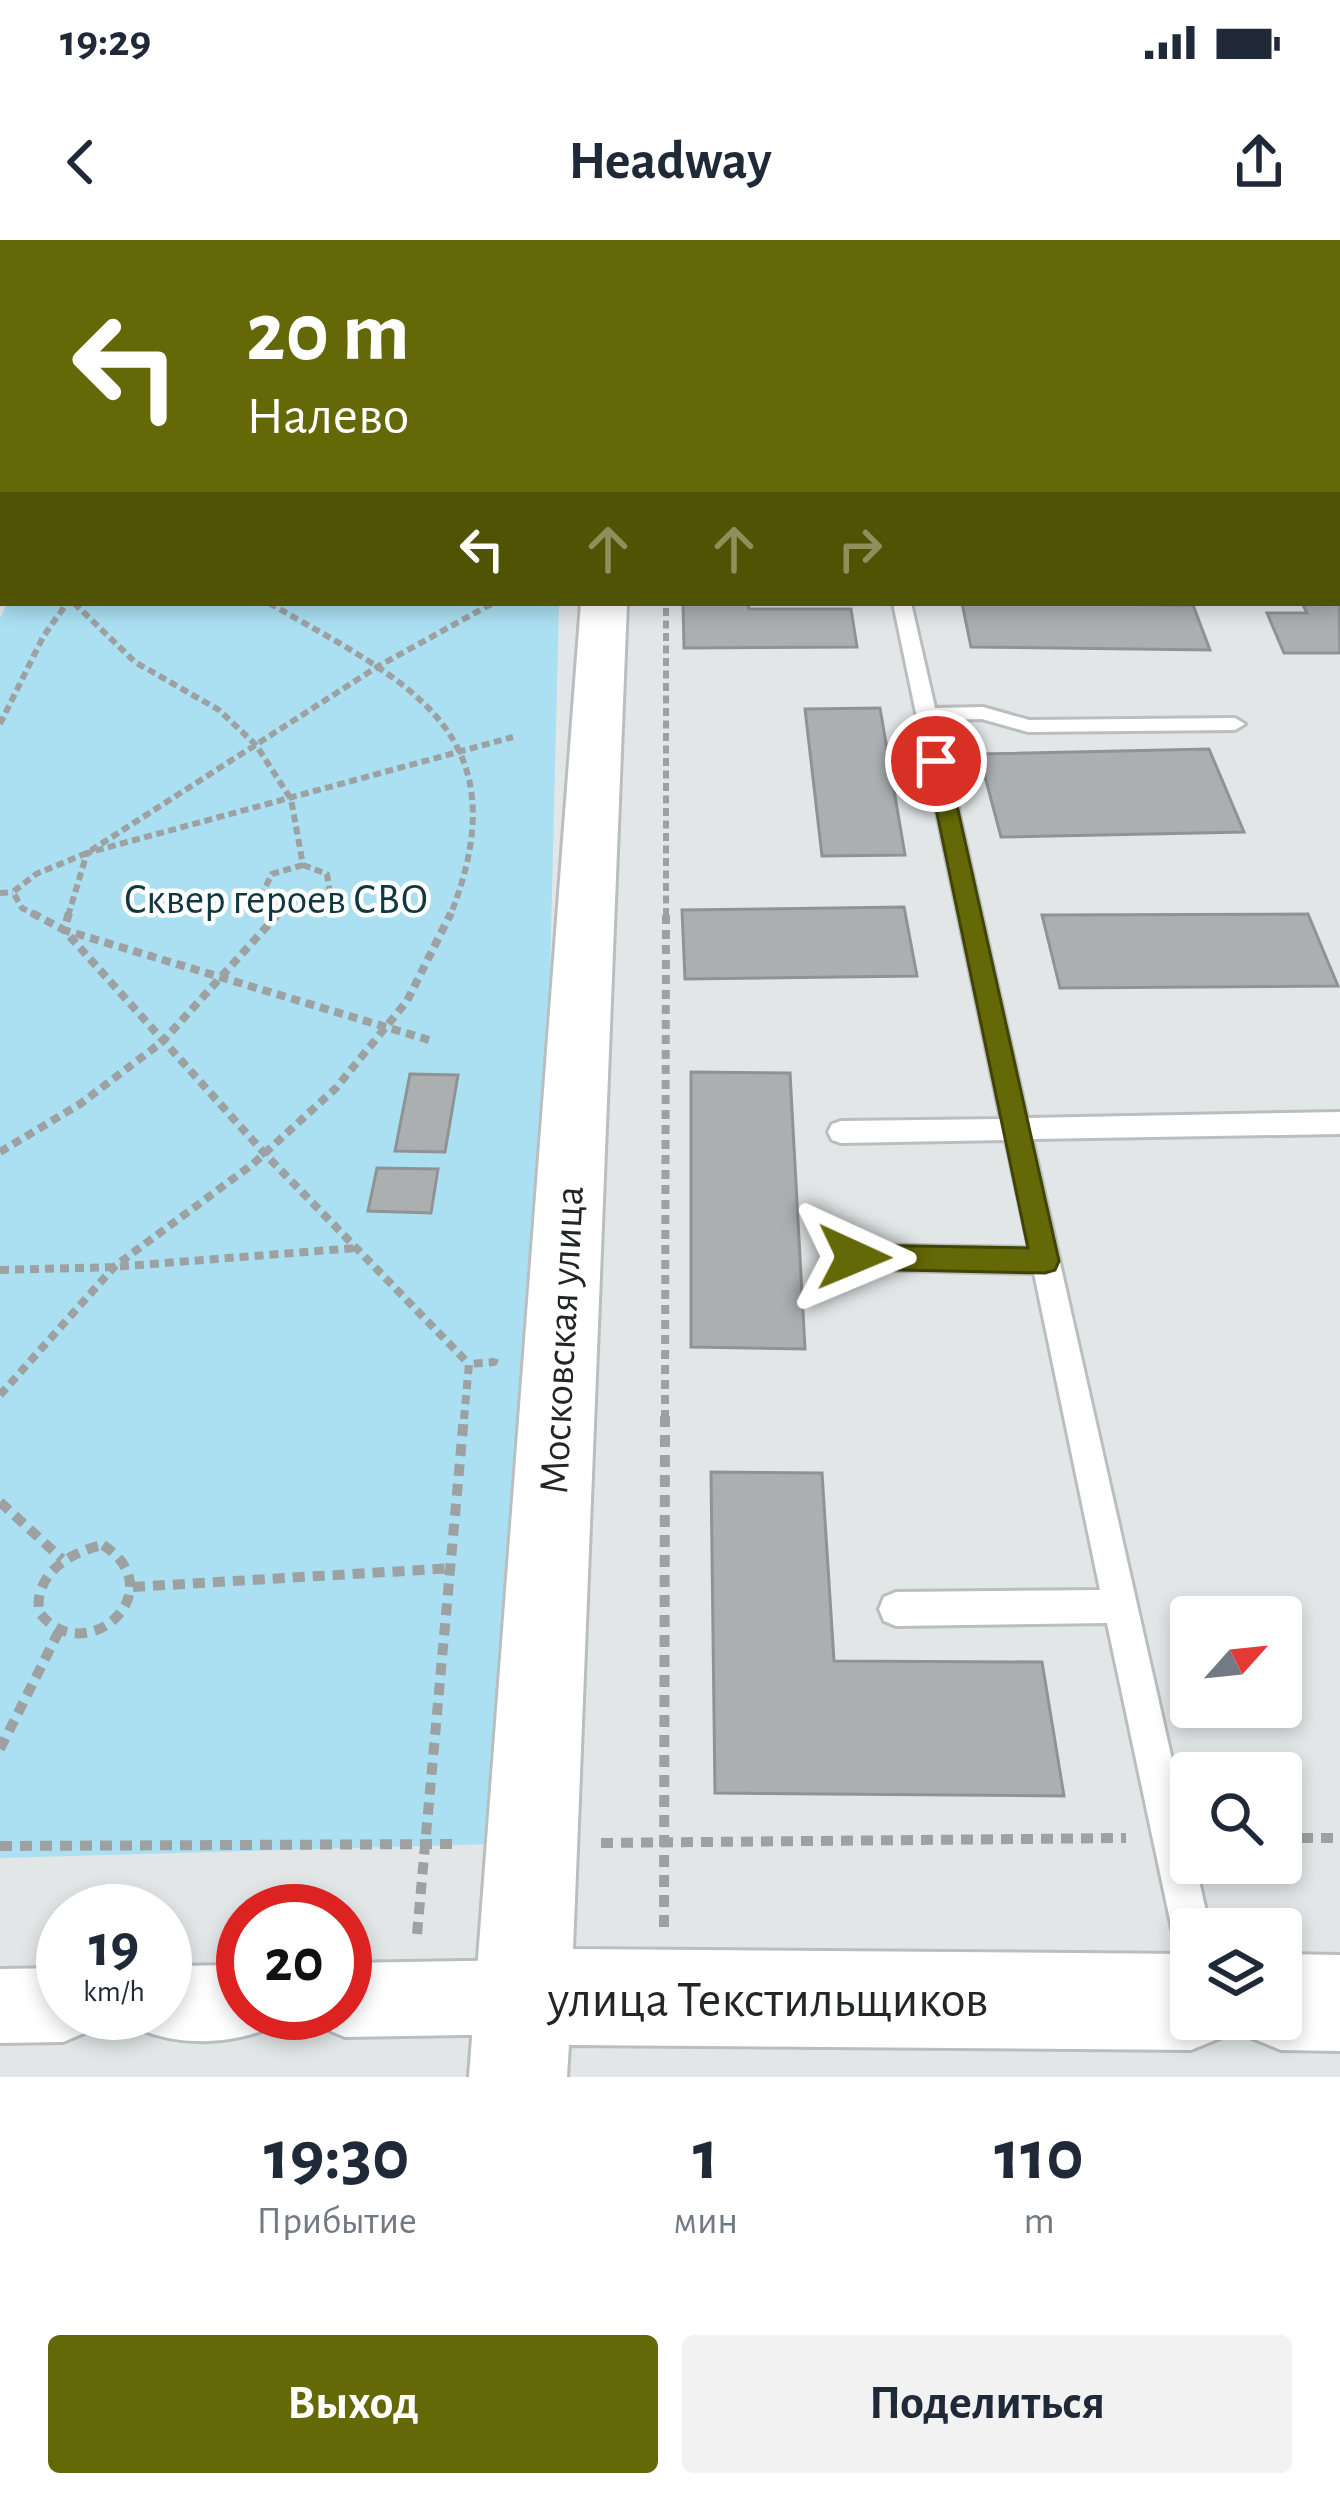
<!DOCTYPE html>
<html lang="ru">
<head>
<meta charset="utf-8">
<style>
  body { margin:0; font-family:"Alegreya Sans",sans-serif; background:#f2f2f3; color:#1f2937; height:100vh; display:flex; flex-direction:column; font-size:45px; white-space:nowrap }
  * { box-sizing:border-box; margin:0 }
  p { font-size:39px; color:#747a83 }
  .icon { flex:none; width:66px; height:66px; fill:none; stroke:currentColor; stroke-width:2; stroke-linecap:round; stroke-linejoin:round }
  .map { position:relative; height:1837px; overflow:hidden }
  .details { display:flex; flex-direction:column; background:#fff; flex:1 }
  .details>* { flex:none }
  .top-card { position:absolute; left:0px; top:0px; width:1341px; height:366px; box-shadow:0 6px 18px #0003; background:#646806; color:#fff; overflow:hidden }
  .needle { width:78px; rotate:63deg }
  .fabs { position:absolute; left:1170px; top:1356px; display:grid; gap:24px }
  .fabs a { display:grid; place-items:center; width:132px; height:132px; border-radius:12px; background:#fff; box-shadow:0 6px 18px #0003; font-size:60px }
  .speed { position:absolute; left:36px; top:1644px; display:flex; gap:24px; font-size:60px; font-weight:700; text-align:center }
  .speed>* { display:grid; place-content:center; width:156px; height:156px; border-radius:50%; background:#fff; box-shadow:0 6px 18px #0003; line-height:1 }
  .speed small { font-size:30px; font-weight:400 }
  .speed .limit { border:18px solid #d22; background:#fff; color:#111 }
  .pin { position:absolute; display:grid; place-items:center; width:102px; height:102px; color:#fff; margin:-51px; border:6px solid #fff; border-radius:50%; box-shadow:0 3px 12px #0007 }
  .me { position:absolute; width:132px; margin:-66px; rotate:91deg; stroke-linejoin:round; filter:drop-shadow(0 0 9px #0008) }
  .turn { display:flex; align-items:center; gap:42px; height:252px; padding:0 48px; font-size:54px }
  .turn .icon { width:156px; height:156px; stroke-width:2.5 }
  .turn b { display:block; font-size:84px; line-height:102px }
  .lanes { display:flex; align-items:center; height:114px; padding:0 48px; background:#0003; justify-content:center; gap:60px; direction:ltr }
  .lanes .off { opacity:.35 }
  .eta { display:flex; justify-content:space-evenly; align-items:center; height:204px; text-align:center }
  .eta b { font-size:72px; font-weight:700; line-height:84px }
  .cta { display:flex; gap:24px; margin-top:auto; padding:24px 48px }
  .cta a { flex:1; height:138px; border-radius:12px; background:#646806; color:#fff; font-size:48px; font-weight:700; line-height:138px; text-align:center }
  .cta a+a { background:#f2f2f3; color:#1f2937 }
  .status { display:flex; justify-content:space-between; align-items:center; height:84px; padding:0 60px; background:#fff; direction:ltr }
  .status svg { height:33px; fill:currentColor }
  header { display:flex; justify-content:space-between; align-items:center; height:156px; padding:0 48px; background:#fff; font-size:54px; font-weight:700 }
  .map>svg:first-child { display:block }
  .green { fill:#aae0f2 }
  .building { fill:#abafaf; stroke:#909394; stroke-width:3 }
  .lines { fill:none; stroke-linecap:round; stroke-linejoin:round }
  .lane-casing { stroke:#babebf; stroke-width:6 }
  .street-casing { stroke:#babebf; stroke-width:6 }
  .secondary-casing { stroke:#babebf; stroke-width:6 }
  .path-far2 { stroke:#9da1a1; stroke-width:6; stroke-dasharray:8 4.5; stroke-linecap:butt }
  .path-far1 { stroke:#9da1a1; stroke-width:8; stroke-dasharray:9 6; stroke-linecap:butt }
  .path { stroke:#9da1a1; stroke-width:10; stroke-dasharray:12 8; stroke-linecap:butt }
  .lane { fill:#fff; fill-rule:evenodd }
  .street { fill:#fff; fill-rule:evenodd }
  .secondary { fill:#fff; fill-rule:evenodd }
  .route { fill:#646806; stroke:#414404; stroke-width:3 }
  .labels { text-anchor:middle; stroke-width:9; stroke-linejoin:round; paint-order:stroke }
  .park-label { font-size:42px; fill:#103742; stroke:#fff }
  .street-label { font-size:42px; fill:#242626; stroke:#fff }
  .near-street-label { font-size:51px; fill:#242626; stroke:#fff }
</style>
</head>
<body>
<div class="status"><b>19:29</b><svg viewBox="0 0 49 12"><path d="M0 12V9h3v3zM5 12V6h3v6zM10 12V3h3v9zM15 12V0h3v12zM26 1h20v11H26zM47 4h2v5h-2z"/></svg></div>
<header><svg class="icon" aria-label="back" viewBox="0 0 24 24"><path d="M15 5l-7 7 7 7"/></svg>Headway<svg class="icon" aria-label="share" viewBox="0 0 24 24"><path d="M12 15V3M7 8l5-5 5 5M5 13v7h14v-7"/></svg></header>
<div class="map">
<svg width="1340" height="1837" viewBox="0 0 1340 1837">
  <rect width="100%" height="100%" fill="#e2e6e7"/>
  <path class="green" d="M7,363H559L529,1603L0,1618V378Z"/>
  <path class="building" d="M1338,313L1340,413H1284L1267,373H1307L1302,363H1338Z
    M683,363H748L749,369H851L857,407L684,408Z
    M962,363L1193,365L1210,410L971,407Z
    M880,468L905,615L822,616L805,469Z
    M1209,509L1244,592L1001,597L979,514Z
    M904,667L917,736L685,739L682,670Z
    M1308,674L1338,746L1060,748L1042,675Z
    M691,832L790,833L805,1109L691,1107Z
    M410,834L458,835L445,912L395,911Z
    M377,928L438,929L431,973L368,971Z
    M711,1232L822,1233L834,1421L1042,1422L1064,1556L715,1553Z"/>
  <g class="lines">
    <defs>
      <path id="lane" d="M416,0H430L415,3Z
        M619,0H715L712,3Z
        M860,0H874L875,3H861Z
        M1015,0H1029L1030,3H1016Z
        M1338,134H1340V144H1338Z
        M893,363H911L935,468L983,467L1029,480L1235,478L1245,484L1235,490L1028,492L982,479L938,480L1027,878L1340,872V894L1032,899L1191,1604V1623H1195L1210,1689H1191V1708L1177,1703L1172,1689L1107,1383L896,1386L884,1381L879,1369L884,1357L896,1352L1100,1350L1034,1033L854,1029L844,1026L840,1017L844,1008L854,1005L1029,1008L1006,900L841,903L832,900L828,892L832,884L841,881L1001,879Z"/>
      <path id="street" d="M217,0H243L215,3Z
        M520,1720L546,1731L557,1757L546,1783L520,1794L345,1797L319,1786L313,1773H345V1723Z
        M243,1725V1773H276L269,1788C229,1805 179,1806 139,1789L132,1773H165V1726Z
        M63,1728V1773H97L89,1791L63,1802L0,1803V1729Z"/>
      <path id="secondary" d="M609,0H643V3H609Z
        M1338,55H1340V77H1338Z
        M0,61H3V83H0Z
        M581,363H627L573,1709L1191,1714V1779H1232L1225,1796L1191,1810L569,1805L567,1837H469Z
        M1281,1714L1340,1715V1811L1281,1810L1247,1796L1240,1779H1281Z"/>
    </defs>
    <use href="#lane" class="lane-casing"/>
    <use href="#street" class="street-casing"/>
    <use href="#secondary" class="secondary-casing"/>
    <path class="path-far2" d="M74,363L135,422L219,470L256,505L291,559L303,625
      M269,363C406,442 524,490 450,676
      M0,484L43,397L67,363
      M303,625L327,634L330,654L301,672L267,666L261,656L272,634Z
      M0,653L13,652
      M38,676L22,668L13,652L36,634L87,613L377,427L493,363
      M68,676L87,613L513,497
      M666,676V363"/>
    <path class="path-far1" d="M32,673L64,690L266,915L469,1124
      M69,673L64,690L429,800
      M0,912L80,864L162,802L279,673
      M0,1030L114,1027L356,1008
      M0,1155L115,1026L253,924L336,848L407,761L451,673
      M464,1179L469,1124L494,1122L495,1118
      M665,1179L666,673"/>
    <path class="path" d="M0,1262L62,1319
      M103,1305C176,1352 83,1432 39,1372C34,1334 70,1312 103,1305Z
      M133,1347L454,1328
      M0,1509L58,1393
      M1281,1598H1340
      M601,1603L1126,1598
      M0,1606L460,1604
      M664,1687L665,1176
      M417,1694L464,1176"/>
    <use href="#lane" class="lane"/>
    <use href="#street" class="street"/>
    <use href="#secondary" class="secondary"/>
  </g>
  <path class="route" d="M936,514L947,521L1059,1021L1055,1030L1045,1033L854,1029L844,1026L840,1017L844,1008L854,1005L1028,1008L926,521Z"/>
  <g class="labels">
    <g class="park-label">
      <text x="276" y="673">Сквер героев СВО</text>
    </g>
    <g class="street-label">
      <text transform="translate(560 1100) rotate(-87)" y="15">Московская улица</text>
    </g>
    <g class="near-street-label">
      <text x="768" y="1776">улица Текстильщиков</text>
    </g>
  </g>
</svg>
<div class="fabs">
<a><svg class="needle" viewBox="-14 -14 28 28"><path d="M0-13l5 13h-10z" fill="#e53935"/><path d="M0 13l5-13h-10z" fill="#747a83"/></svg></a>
<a><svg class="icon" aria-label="search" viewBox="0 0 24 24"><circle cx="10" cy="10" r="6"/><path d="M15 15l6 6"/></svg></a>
<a><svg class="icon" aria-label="layers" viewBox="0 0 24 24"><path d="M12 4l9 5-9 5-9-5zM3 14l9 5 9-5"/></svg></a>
</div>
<div class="speed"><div>19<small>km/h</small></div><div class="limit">20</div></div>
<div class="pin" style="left:936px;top:521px;background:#d93025"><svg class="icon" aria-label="arrive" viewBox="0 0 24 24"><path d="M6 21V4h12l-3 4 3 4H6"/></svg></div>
<svg class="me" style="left:854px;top:1017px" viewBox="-20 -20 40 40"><path d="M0-17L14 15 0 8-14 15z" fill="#646806" stroke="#fff" stroke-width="4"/></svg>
<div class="top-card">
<div class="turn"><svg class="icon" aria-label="left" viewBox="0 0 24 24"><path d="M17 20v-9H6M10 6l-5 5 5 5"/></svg><div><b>20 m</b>Налево</div></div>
<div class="lanes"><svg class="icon" aria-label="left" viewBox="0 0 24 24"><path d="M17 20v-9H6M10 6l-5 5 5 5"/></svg><svg class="icon off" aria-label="ahead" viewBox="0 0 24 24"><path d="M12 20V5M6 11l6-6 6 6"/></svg><svg class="icon off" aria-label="ahead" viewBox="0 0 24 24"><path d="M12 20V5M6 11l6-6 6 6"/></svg><svg class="icon off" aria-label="right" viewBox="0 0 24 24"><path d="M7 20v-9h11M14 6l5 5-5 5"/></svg></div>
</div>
</div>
<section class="details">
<div class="eta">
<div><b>19:30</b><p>Прибытие</p></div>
<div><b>1</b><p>мин</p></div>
<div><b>110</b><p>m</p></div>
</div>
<div class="cta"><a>Выход</a><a>Поделиться</a></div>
</section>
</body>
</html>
